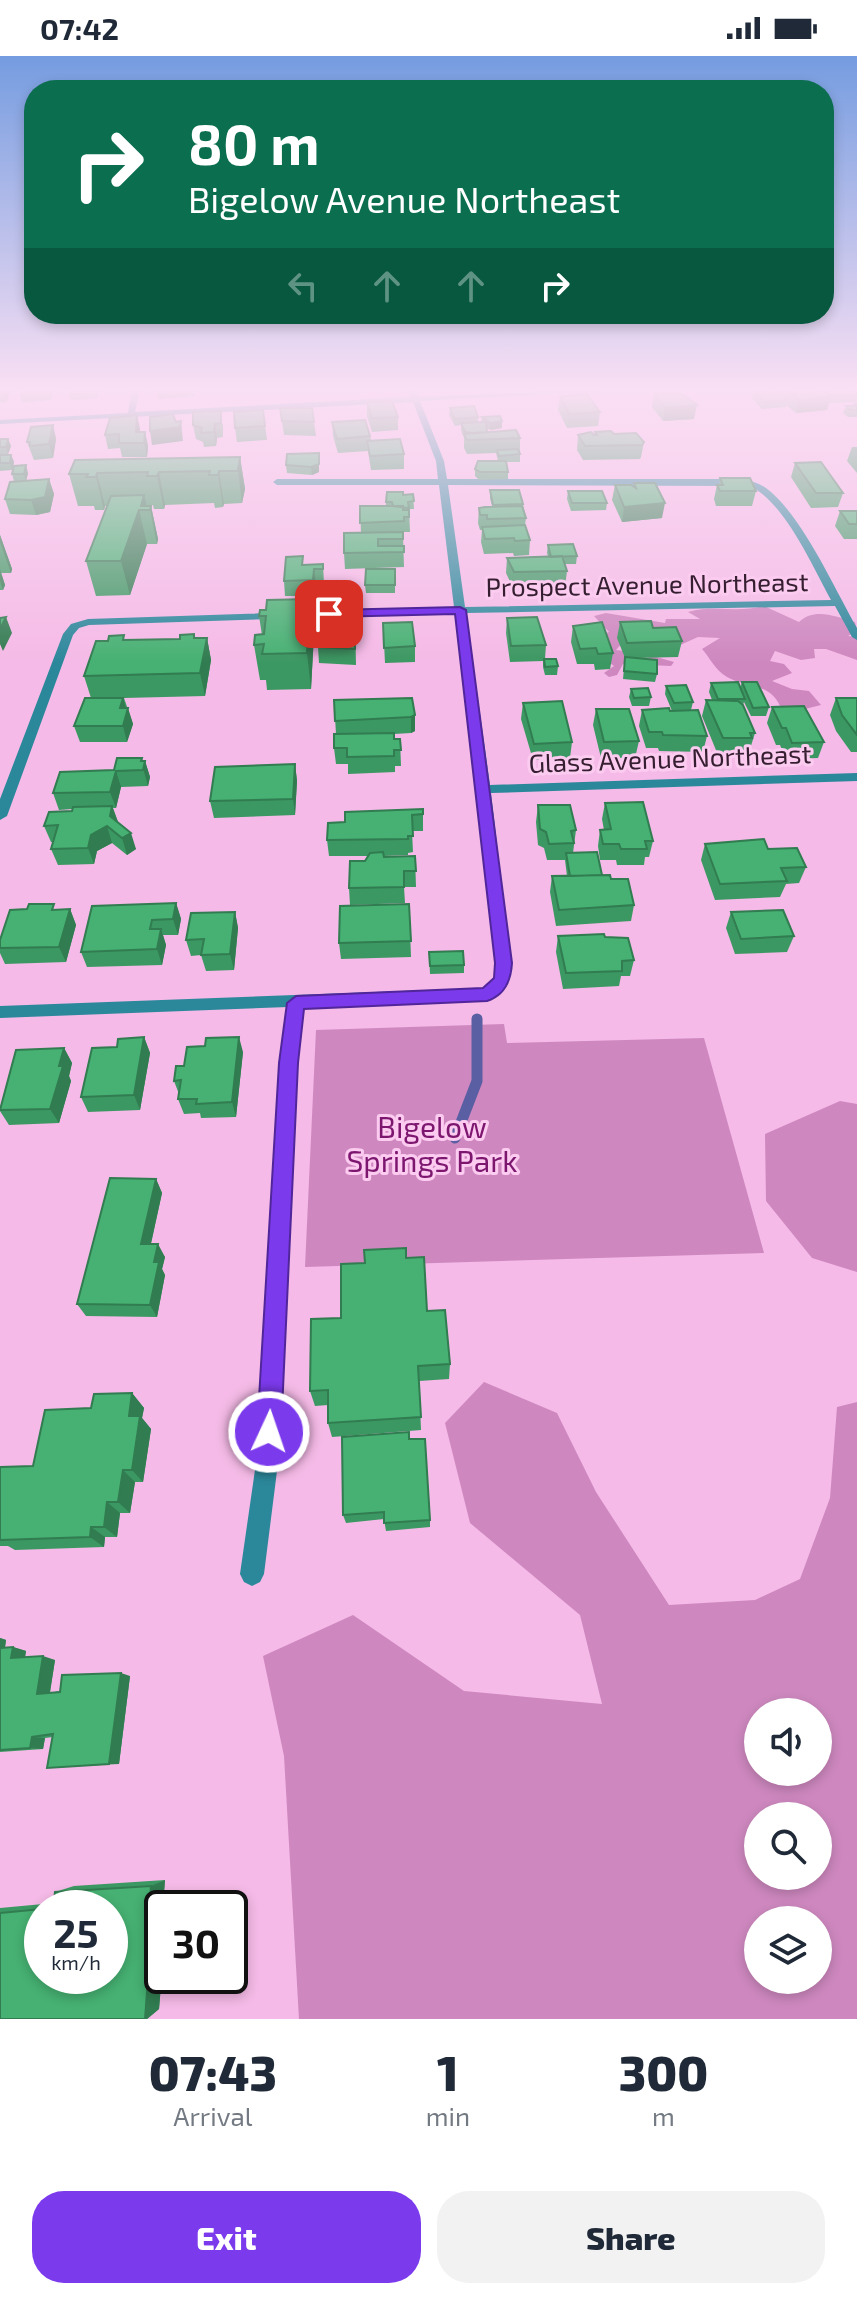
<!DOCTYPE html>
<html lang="en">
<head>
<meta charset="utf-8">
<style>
  body { margin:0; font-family:"Exo 2",sans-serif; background:#f2f2f3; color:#1f2937; height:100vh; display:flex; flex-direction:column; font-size:30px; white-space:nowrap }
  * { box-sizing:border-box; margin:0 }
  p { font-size:26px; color:#747a83 }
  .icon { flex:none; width:44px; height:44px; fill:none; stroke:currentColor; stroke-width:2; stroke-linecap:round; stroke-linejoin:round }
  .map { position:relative; height:1963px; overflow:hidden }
  .sheet { display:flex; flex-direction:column; background:#fff; flex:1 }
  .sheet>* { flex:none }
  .top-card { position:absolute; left:24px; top:24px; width:810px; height:244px; border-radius:32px; box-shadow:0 4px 12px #0003; background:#0b6e4f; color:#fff; overflow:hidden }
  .fabs { position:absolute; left:744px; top:1642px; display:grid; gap:16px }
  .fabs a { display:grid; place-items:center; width:88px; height:88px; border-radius:50%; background:#fff; box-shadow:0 4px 12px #0003; font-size:40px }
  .speed { position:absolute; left:24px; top:1834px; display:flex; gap:16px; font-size:40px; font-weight:700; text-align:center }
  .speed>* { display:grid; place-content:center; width:104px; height:104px; border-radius:50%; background:#fff; box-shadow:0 4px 12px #0003; line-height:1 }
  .speed small { font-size:20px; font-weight:400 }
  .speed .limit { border:4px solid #111; border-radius:12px; background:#fff; color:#111 }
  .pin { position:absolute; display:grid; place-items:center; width:68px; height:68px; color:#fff; margin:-34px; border-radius:16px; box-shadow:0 4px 12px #0006 }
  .me { position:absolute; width:88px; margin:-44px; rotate:3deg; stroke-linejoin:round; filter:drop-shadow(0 0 6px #0008) }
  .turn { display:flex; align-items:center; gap:28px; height:168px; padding:0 32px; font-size:36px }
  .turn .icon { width:104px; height:104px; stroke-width:2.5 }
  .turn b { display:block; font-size:56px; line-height:68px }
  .lanes { display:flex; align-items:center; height:76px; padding:0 32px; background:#0003; justify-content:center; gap:40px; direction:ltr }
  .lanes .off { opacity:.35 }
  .eta { display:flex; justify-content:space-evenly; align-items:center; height:136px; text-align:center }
  .eta b { font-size:48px; font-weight:800; line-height:56px }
  .button { display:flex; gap:16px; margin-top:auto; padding:16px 32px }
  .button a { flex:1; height:92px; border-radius:32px; background:#7c3aed; color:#fff; font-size:32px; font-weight:800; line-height:92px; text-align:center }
  .button a+a { background:#f2f2f3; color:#1f2937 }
  .status { display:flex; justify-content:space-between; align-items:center; height:56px; padding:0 40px; background:#fff; direction:ltr }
  .status svg { height:22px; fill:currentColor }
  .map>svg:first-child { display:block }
  .green { fill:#ce88bf; fill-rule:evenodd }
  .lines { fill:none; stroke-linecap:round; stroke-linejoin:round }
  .stream { stroke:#5a5ea2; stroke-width:11 }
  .minor { fill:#2b879a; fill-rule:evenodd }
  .wall { fill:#3c9862; fill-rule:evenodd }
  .shaded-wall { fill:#317c50 }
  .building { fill:#46b172; stroke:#317c50; stroke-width:2 }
  .route { fill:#7c3aed; stroke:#51269a; stroke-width:2 }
  .labels { text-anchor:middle; stroke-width:6; stroke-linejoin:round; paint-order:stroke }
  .far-street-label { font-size:26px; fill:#341e2f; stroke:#fbcbf0 }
  .park-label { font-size:30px; fill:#7d166f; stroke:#fbcbf0 }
</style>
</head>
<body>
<div class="status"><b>07:42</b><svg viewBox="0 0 49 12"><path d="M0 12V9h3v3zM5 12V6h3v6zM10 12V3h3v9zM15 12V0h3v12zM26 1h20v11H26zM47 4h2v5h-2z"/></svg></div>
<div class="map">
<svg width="857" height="1963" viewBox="0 0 857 1963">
  <rect width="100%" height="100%" fill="#f5bae7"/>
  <path class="green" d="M764,550L799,566C815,551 836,561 855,566L857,574L848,580L857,581V604L826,593H814L815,602L801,604L775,595L770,605L784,608L792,617L772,625L792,633L809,635L821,649L805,653L780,650C769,626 746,632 727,621C714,613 711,603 702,593L720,582L698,581L678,590L623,586L616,594L625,595L638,606L653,600L674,606L671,610L623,608L617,619L609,621L604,617L614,610L603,602V578L609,576L594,560L606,557L665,567L666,563H700L688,556C713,549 739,557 764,550Z
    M504,968L507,987L704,982L764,1197L305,1211L316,974Z
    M840,1045L857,1048V1216L812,1202L766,1145L765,1078Z
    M484,1326L557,1357L596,1436L669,1549L755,1544L800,1523L830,1442L837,1351L857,1346V1963H299L284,1700L263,1600L353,1559L464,1635L602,1648L580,1559L470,1467L445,1367ZM818,1656V1716H758V1656ZM818,1760V1820H758V1760ZM818,1864V1924H758V1864Z"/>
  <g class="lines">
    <path class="stream" d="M455,1082L477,1025V963"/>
    <path class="minor" d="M132,332H140L135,356L411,341L407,332H415L418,341L623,332L619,334L420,345L444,405L447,423H743C751,425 759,427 766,432C802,459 834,532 857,572V584L852,581L835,550L466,557L490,729L857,717V725L491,737L511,907L507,928L487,944L303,951L296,1007L278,1407L264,1518L260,1526L252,1530L244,1526L240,1518L256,1407L280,1007L288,951L0,962V950L483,932L495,922V907L478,733L455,557L89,569L79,572L73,579L7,760L0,764V743L63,578L71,568L88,563L454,551L439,429H277L273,426L277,423H438L436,405L413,346L0,368V364L128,357ZM448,429L749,430C783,443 814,513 831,544L465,551Z"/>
  </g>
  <path class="wall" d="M0,332H12L6,346H0Z
    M18,332H61L60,333L54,334L51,344L22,346Z
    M68,332H99L97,342L71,344Z
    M786,332H850L857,337V343L856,346L829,347L827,354L796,357L786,349V351L762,353L752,342L754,335H758L759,333L784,341Z
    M654,337L694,363L663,365L652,351Z
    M560,341L600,356L598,370L567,372L558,354Z
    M367,346L398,361V374L372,376L367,360Z
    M855,348H857V361H848L843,357L846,350H854Z
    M280,352L314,366L316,380L284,379Z
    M450,352L478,361V367H481L482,361L502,365V372L490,374L487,372V376L520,382V406H506L508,416V423L479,424L475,420V413L498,405L496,397L467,398L464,392V382L461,374V369L455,370L449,359Z
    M263,354L267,384L237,386L235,372Z
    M193,356L223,368V381L217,382L216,390L204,391L203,386L196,383L193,369Z
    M137,359L140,376H145L148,390L147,401H122L120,392L108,393L105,379Z
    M332,366L370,380L371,384L404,398V413L371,414L368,395L338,397L333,380Z
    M53,369L56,383L53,402L34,404L27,386Z
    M595,376L614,378L644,386L641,401L640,403L583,404L577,394L578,379H594Z
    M0,383H8L11,390L8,398L0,399Z
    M852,391H857V417L847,405Z
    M319,397V416L312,419L287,417L286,409Z
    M0,399H11L14,406L12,414L0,415Z
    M240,401L245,433L242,447L224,448L223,451L215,452L214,447L165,449L164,453H154L153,449H146L151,450L158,483L157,488H147L130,539L96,540L86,505L107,450H105L104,454H95L94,450H78L69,418Z
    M795,407L843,437L838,451L811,452L791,421Z
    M28,417L26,425L49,423L54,438L50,456L36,459L10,458L5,443L14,425L12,418Z
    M720,422L756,435L752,450H716L714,443L717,429H719Z
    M634,427L662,462L622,466L612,444L615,429L634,430Z
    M490,434L523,448L526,462L525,469L530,484L529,499L514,500L513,497L484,498L481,486L482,474H480L478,467L479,452L492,450L490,442Z
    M568,435L607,447L606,454L571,455L567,443Z
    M413,438L414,453H409L410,476H404V480H403L404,511L345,513L344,497L361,477L360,450H386V446L403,439Z
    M840,455H857V483H844L835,470Z
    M0,479L12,513L11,517H1L5,529L3,534H0Z
    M548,489L577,500L576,508H564L567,515L565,531L513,532L506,517L507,502L548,500L547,497Z
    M323,508L324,528L316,529L315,540H285L284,525L304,509Z
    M395,513V537H366L365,529Z
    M310,543L314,578L311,633L267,634L266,624H260L254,589L262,579L259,560L266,554Z
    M507,562L546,589L545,603L558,610L557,619H545L543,611V605L510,606L506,577Z
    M355,565L356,609L319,607L318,591Z
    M620,566L653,572L682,585L678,601L637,602L657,618L655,626L623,623L625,602L617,582Z
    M383,567L415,590V606L385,607Z
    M573,570L613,597L610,613L595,614L594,608H577L571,586Z
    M194,578L195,582H207L211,604L205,640L124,642L133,668L127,686H80L74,670L91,642L84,620Z
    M742,626L769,651L766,660H751L744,646L743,649L755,677L750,693L748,694L747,698L718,699L702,660L706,644H712L709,636L711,627L740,632Z
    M666,630L693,646L691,654L707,680L703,696L659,695L658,692H646L639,670L642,654L672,655L665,638Z
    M631,633L651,641L649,650H632L629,641Z
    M412,642L415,675L411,677L394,678V683H400L401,710H395V716L348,718V708H336L334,692L336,678L334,644Z
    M836,642H857V696H851L836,675L830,659Z
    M523,647L572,686L570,702L533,704L521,663Z
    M772,651L824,686L818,702L786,703L780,689H776L767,667Z
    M596,653L639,685L635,702H601L593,669Z
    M143,705H145L150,721L148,730L121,731L116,752H113L118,766L136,793L127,799L112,787L97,795L94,808L58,809L51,793L53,786H51L44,770L72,755V753L59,754L53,737L114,714Z
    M295,708L297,725L295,759L214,762L210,745Z
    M605,747L653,785L649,801H645L644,809H617L616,804H600L598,790L600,774H604L602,763Z
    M538,749L576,774L573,797L602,819L611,823L634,849L631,865L556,870L550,836L552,820H567L565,804H547L544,792L538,789L536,766Z
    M423,753V775H412L413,796L408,797V799L384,800V801L415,800L416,831H404L405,847L350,849L349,832L368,800H329L327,784L345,766Z
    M705,788L768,793L806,811L799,827L786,828L780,841L715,844L701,804Z
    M176,847L181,863L178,879H163L166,889L162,909L87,911L81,896Z
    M409,848L411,901L341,903L339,887Z
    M70,853L76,869L66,906L5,908L0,897V884Z
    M235,856L238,872L234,914L206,915L201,899L191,900L186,884Z
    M731,856L794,880L787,896L735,898L726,872Z
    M558,880L605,881L634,904L630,920H621L619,930L563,933L556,896Z
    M429,896L464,909V917L430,918Z
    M144,981L150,997L140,1054L88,1056L81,1041L117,991Z
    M64,992L72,1007L69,1020L71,1025L59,1067L9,1069L0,1055V1053Z
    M243,996L236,1061L201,1062L200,1057L184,1058L178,1043L179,1038L174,1025L184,1010Z
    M156,1123L162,1137L151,1188L165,1201L162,1213L165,1219L157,1261L86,1260L77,1248Z
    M406,1202L450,1308L449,1323L419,1325L421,1374L332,1381L328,1367V1349L315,1350L310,1335L365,1207Z
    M132,1337L144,1352L142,1362L151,1373L143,1426H135L130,1457H120L117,1481H105L104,1491L15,1494L8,1490H0V1411L33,1410L91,1352Z
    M409,1383L430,1464V1471L386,1475L384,1463L346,1467L343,1459Z
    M0,1582L6,1584L5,1592L13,1591L26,1595L25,1602L55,1604L50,1637L130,1620L119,1708L47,1712L53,1681L45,1682L43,1693L0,1696Z
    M165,1824L161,1874L162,1917L159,1953L147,1963H0V1852L54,1847L55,1836L74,1830ZM42,1852H110L42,1920Z"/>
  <path class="shaded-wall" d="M2,332H12L6,346L2,333Z
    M48,332H53L51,344Z
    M95,332H99L97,342Z
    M156,332H195V340L159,343Z
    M831,340L827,354L796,357L799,344Z
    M697,349L694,363L663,365L665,352Z
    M137,359L140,373V387L136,376Z
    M181,365L183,385L152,389L150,375Z
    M502,365V372L490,374V367Z
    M215,368L217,382L216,390L214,376Z
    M53,369L56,383L53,402L49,388Z
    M145,376L148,390L147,401L144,387Z
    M8,383L11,390L8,398L6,391Z
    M319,397V416L312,419L311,411Z
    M11,399L14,406L12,414L10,407Z
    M240,401L245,433L242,447L238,415Z
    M26,409L28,417L26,425L24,418Z
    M219,415L224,448L223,451L218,419Z
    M159,416L165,449L164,453L157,420Z
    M97,417L105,450L104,454L96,421Z
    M49,423L54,438L50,456L36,459L31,444Z
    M144,439L148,454L141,450Z
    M665,447L662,462L622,466L624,451Z
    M151,450L158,483L157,488L150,454Z
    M139,454L147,488L130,539L121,505Z
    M0,479L12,513L11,517L0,486Z
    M0,513L5,529L3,534L0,525Z
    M314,513L316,529L315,540L313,524Z
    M310,543L314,578L311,633L307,597Z
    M6,561L12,577L3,595L0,588V573Z
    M207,582L211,604L205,640L200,617Z
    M123,642L127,655L128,652L133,668L127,686L123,670L120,652Z
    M415,659V675L411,677V661Z
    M142,702L144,710L145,705L150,721L148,730L141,705Z
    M295,708L297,725L295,759L293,743Z
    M116,715L121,731L116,752L110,736Z
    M112,750L118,766L110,760Z
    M107,770L112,787L97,795L94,808L88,792L91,779Z
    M131,777L136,793L127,799L122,782Z
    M176,847L181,863L178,879L173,863Z
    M70,853L76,869L66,906L59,891Z
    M235,856L238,872L234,914L230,898Z
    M161,873L166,889L162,909L157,893Z
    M144,981L150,997L140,1054L134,1039Z
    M239,981L243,996L236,1061L232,1046Z
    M64,992L72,1007L69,1020L71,1025L59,1067L50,1053Z
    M156,1123L162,1137L148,1200L141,1188Z
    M158,1188L165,1201L162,1213L165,1219L157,1261L150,1249L154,1206Z
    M132,1337L144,1352L142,1362L151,1373L143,1426L132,1414L129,1360Z
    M123,1414L135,1426L130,1457L118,1446Z
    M107,1446L120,1457L117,1481L104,1471Z
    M91,1471L105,1481L104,1491L90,1481Z
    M0,1582L6,1584L4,1597L0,1595Z
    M13,1591L26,1595L24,1606L11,1602Z
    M43,1600L55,1604L49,1641L37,1638Z
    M121,1617L130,1620L119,1708H109Z
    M32,1681L45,1682L43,1693L30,1692Z
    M165,1824L161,1874L147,1883L151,1830Z
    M162,1876V1917L159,1953L147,1963H145L151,1882Z"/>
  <path class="building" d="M775,332L788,344L764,346L754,335H761L759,333Z
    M787,332H821L831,340L799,344Z
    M821,332H850L857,339L831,340Z
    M586,337L600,356L569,358L560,341Z
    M654,337H681L697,349L665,352Z
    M392,345L398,361L372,362L367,346Z
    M855,348H857V354H850L846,350H857Z
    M474,350L478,361L455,363L450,352Z
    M280,352H312L314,366L282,365Z
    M263,354L265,370L235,372L234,356Z
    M221,355V367L215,368L214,376L201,377L202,372L193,369V356Z
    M173,358L176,366L181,365L180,371L150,375V361Z
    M137,359L136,376H145L144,387H119V378L105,379L110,362Z
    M500,360L502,365L490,367L482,361Z
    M365,364L370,380L337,383L332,366Z
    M486,366L487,376L473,377L465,376L461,367Z
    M53,369L49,388L30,390V386H27L31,371Z
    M516,374L520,382L467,384L464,378Z
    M611,375L614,378L636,377L644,386L642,389L585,390L578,379L591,376L594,379H597L595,376Z
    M0,383H8L6,391H0Z
    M400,383L404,398L370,400L367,385Z
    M518,393L520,398L499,400L497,394Z
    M319,397V408L311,411L286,409L287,398Z
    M0,399H11L10,407H0Z
    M240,401L238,415H219L218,419H209L210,415L159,416L157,420H147L148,416L97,417L96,421H86L88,418H69L75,404Z
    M478,405H506L508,416H480L475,413Z
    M821,406L843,437H816L795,407Z
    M26,409L24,418H12L14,410Z
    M720,422H750L756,435H720L717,429H723Z
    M49,423L45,441L31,444L5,443L10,426Z
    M634,427H655L665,447L624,451L615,429H631L636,432Z
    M490,434H519L523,448L493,449Z
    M568,435H602L607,447H572Z
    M387,436H403V439L413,438L414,445L408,446L409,452L393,450L392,446H386Z
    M144,439L141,450H151L150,454H139L121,505H86L111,440Z
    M360,450H403V454H409V461H404V465L360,467Z
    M522,450L526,462L487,463V459H480L479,452L485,451Z
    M840,455H857V468H849Z
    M525,469L530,484L515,485L514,482L485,483L482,471Z
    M403,476V483H378V490H404V496L344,497V477Z
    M573,488L577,500L551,501L548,489Z
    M303,500L302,509L323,508V513H314L313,524L284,525L286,501Z
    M562,500L567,515L514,516L507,502Z
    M366,513H395V529H365Z
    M310,543L307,597L262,598L264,588L254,589L255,579L264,578L266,560H259L260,554H266L267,544Z
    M6,561L0,573V562Z
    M537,561L546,589L511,590L507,562Z
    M322,562H351L355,565V593L318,591L319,566Z
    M651,565L653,572L676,571L682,585L627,587L620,566Z
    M412,566L415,590L384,592L383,567Z
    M602,566L613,597L598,598L596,592L580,593L573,570Z
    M194,578V582H207L200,617L84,620L96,585H108L109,580L124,579L123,584L180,583V579Z
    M625,601L657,604V618L624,615Z
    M544,603H556L558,610L545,611Z
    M738,626L745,643H718L711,627Z
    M742,626H757L769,651L753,652Z
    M686,629L693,646L674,647L666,630Z
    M648,632L651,641L634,642L631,633Z
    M85,642H123L120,652H128L123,670H74Z
    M412,642L415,659L411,661L335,665L334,644Z
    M836,642H857V679L842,659Z
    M706,644L738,645L743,649L755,677H750L752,682H723Z
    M562,645L572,686L534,688L523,647Z
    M804,650L824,686L792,687L786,672H782L772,651Z
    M669,652L670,655L698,654L707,680L663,679L662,676H649L642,654Z
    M596,653H629L639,685L604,686Z
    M394,677V683H400L401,694H394V700L347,701V692H334V678Z
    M117,702H142L141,705H145L143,714L116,715L110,736L53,737L60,716L114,714Z
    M295,708L293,743L210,745L215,711Z
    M643,746L653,785H645L647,793H621L619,788H603L600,774L611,773L605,747Z
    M538,749H570L576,774L571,775L574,787L549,788L546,776L540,773Z
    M112,750L110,760L131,777L122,782L107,770L91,779L88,792L51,793L58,769L44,770L49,756L72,755L73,751Z
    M423,753V758L412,759L413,780H408V783L327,784L328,767L345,766V756Z
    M764,783L768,793L797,792L806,811L781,812L787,825L720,828L705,788Z
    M383,796L384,801L415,800L416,815H404V831L349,832L350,805H365L370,797Z
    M597,796L602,819L570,820L566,797Z
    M610,819L611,823H628L634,849L559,854L552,820Z
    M176,847L173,863L152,864L150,873H161L157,893L81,896L92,850Z
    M29,848H54L52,854L70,853L59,891L0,892V884L10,854L27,853Z
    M409,848L411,885L339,887L340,850Z
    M783,854L794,880L741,883L731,856Z
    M235,856L230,898L201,899L204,883L186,884L191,857Z
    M604,878L605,881L628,882L634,904L622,905V915L566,917L558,880Z
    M463,895L464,909L430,910L429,896Z
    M144,981L134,1039L81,1041L92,992L117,991L118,983Z
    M239,981L232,1046L196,1048L197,1043H178L181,1024L174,1025L176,1010H184L187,991L205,990L206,982Z
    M64,992L59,1010H63L50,1053L0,1054L16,994Z
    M110,1122L156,1123L141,1188H158L154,1206H159L150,1249L77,1248Z
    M406,1192V1202L424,1201L427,1255L445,1254L450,1308L418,1310L421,1361L328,1367V1334L310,1335L311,1263L341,1262V1208L365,1207L364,1194Z
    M132,1337L129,1360H140L132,1414H123L118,1446H107L104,1471H91L90,1481L0,1484V1411L33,1410L45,1354L91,1352L94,1338Z
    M409,1376V1383H425L430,1464L384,1467V1456L343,1459L342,1381Z
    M13,1591L11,1602L43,1600L37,1638L60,1636L62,1619L121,1617L109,1708L47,1712L53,1678L32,1681L30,1692L0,1694V1592Z
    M151,1830L147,1883L151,1882L145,1963H0V1857L42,1853V1920H110V1852H53L55,1836Z"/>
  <linearGradient id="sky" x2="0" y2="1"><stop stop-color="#759ce0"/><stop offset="0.55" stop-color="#fae0f4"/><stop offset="1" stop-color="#fae0f4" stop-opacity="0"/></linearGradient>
  <rect width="857" height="607" fill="url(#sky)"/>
  <path class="route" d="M460,551L466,554L512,907C511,925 505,939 487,945L304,953L298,1007L281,1376L278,1385L269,1388L260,1385L257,1376L279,1007L287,947L296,940L483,932L494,922L495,907L455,558L329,561L323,558L329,554Z"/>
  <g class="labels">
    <g class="far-street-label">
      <text transform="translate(647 529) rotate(-1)" y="9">Prospect Avenue Northeast</text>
      <text transform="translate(670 703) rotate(-2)" y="9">Glass Avenue Northeast</text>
    </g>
    <g class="park-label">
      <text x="432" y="1082">Bigelow<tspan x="432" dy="34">Springs Park</tspan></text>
    </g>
  </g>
</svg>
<div class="fabs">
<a><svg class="icon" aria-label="sound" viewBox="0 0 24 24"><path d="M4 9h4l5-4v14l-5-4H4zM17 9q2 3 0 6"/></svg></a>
<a><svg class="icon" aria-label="search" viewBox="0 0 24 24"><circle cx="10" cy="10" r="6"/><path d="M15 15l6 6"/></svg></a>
<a><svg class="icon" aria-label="layers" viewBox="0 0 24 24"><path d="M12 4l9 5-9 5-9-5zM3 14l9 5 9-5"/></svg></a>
</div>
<div class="speed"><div>25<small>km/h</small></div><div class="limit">30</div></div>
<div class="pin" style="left:329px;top:558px;background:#d93025"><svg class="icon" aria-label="arrive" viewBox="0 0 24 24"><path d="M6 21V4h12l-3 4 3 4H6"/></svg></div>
<svg class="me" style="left:269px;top:1376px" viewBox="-20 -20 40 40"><circle r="17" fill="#7c3aed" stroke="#fff" stroke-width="3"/><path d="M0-11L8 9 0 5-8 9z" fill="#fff"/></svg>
<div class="top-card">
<div class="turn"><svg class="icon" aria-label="right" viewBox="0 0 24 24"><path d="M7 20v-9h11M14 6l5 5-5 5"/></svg><div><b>80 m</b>Bigelow Avenue Northeast</div></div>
<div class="lanes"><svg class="icon off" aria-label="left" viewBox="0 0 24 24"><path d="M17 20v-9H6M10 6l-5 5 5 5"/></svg><svg class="icon off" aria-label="ahead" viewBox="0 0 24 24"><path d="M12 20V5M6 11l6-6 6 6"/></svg><svg class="icon off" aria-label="ahead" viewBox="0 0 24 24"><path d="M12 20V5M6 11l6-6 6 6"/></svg><svg class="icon" aria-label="right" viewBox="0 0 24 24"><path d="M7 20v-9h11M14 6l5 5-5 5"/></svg></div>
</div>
</div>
<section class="sheet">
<div class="eta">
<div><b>07:43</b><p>Arrival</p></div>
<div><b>1</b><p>min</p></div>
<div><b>300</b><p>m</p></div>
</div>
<div class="button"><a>Exit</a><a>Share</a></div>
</section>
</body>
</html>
